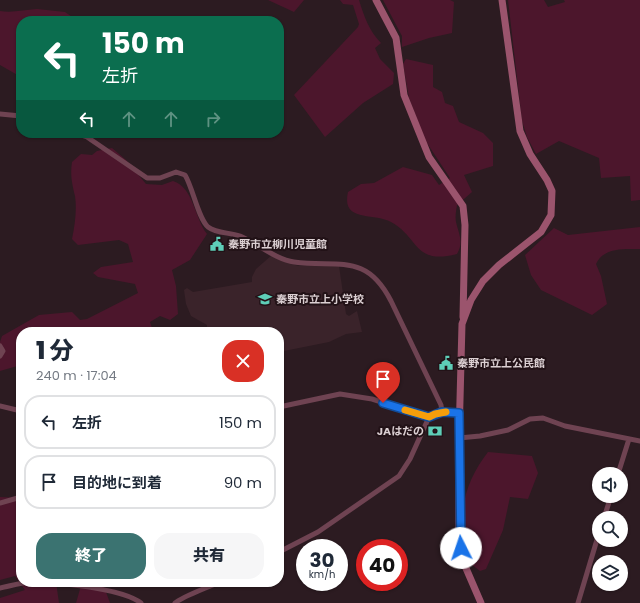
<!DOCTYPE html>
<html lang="ja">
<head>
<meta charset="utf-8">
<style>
  body { margin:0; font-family:Poppins,"Noto Sans JP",sans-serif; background:#f6f6f7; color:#1f2937; height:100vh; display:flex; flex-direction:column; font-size:15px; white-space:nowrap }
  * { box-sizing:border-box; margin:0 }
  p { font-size:13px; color:#747a83 }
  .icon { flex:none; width:22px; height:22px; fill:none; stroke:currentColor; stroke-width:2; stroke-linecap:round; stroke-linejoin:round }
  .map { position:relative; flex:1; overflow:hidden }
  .side { position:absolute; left:16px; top:327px; width:268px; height:260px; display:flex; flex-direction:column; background:#fff; border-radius:16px; box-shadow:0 1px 3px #0004 }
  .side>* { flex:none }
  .top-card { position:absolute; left:16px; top:16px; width:268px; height:122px; border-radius:16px; box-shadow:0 1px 3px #0004; background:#0b6e4f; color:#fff; overflow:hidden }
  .controls { position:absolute; left:592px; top:467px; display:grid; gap:8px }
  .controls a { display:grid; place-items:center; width:36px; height:36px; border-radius:50%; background:#fff; box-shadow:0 1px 3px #0004; font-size:20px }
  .speed { position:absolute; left:296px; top:539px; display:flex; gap:8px; font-size:20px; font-weight:700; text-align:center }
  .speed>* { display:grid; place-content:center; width:52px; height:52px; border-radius:50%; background:#fff; box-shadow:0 1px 3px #0004; line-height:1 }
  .speed small { font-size:10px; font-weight:400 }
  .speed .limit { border:6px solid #d22; background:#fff; color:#111 }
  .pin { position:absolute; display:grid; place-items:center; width:34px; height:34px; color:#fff; margin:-41px -17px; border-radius:50% 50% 50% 0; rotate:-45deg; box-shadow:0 0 4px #0007 }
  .pin .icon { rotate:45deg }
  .me { position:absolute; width:44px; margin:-22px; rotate:356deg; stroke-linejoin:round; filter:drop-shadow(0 0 3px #0008) }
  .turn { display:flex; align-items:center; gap:14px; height:84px; padding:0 20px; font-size:18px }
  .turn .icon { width:52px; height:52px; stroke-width:2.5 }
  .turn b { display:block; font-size:28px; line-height:34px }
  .lanes { display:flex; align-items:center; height:38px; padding:0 20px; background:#0003; justify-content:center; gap:20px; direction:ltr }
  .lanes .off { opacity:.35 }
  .round { display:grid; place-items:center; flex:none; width:42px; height:42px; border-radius:16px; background:#f6f6f7 }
  .head { display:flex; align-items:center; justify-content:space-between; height:68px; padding:0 20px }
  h1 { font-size:24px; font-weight:800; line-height:30px }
  .primary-button { display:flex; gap:8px; margin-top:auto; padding:8px 20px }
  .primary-button a { flex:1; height:46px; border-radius:16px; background:#3b7371; color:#fff; font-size:16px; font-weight:800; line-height:46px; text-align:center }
  .primary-button a+a { background:#f6f6f7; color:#1f2937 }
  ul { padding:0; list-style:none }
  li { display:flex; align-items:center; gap:12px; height:54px; margin:0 8px 6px; padding:0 12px; border:2px solid #e0e1e3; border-radius:16px }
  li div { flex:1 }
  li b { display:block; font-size:15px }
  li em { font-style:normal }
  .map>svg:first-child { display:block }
  .built { fill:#3a232a }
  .green { fill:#4c162c }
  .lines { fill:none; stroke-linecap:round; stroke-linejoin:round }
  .street { stroke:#6f4352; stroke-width:5 }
  .secondary { stroke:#9b546d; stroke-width:7 }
  .route-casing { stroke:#114b97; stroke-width:10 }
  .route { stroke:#1a73e8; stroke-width:7 }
  .slow { stroke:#f59e0b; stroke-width:7 }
  .labels { text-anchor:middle; stroke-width:4; stroke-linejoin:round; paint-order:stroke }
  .poi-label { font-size:11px; font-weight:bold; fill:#dcd0d3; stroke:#221217; text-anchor:start }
</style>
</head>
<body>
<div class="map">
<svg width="640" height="603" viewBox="0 0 640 603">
  <rect width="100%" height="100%" fill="#2c1b21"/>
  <path class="built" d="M272,255L288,263L299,266H339L346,314L349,316L357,311L362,332L346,334L329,342L279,352V332H207V325L191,316L186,304L184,290L187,288L193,292L252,282V277L256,269Z"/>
  <path class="green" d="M268,0H304L294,12Z
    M340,0H359C364,16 369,31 381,43L375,48L380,59L394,73L393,84L363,103L325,137L294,95L358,27L359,24L353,5L343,4Z
    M383,0H450L454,2L452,33L429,38L402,47V36Z
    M508,0H544L548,7L565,2L564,0H640V200L631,201L630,176L601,178L599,158L559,141L536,154L527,137L522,121Z
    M37,9L65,12L78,21H21V77L0,65V11C12,13 24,10 37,9Z
    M406,59L433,65V87L442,92L445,103L453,106L459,122L483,133L493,143V166L464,175L472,192L457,205C456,211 455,217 456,222C459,235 464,242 457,254C413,265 420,238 391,222C374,212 341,223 348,192L361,184L374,183L403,167L432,175L439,185L450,178L425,140L409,98L403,64Z
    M112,148L126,160L146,184L162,185L173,181C194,188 194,217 207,234L190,260L172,270L176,286L178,314L170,320L160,316L150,322L153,331L148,332H95V330L82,332H21V365L0,371V342L2,336L39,315L72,312L80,320L87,319L138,293L135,284L98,277L93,273L101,267L133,262L128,244L119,240L78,245L72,239C75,225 77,209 75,196C72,183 70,175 72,162L81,154L92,155L97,151Z
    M640,227V249C624,249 604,247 596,264L601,276L607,304L592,315L541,290L531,275L525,255L554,228L568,235Z
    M488,452L532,456L538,473L528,499L510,497L503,530L486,569L480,571L471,564C469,549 464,533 463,518C462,494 474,470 488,452Z
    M0,497L21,498V582H56L59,603H0V598L25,590L15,576L0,580Z
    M82,582L103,584L110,603H76Z"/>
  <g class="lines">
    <path class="street" d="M0,114L21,116
      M75,133L87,137L147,178H160L176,172L185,175C193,188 198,218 208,227C217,234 229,232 240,236C256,243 277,260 294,262C338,268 366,252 391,301L441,405L442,412
      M0,346L3,351L0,356
      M0,406L21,411
      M279,407L340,394L372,399L429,417L442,412L459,413
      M459,438L480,436L508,430L530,419L543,418L565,426L640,441
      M618,474L629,439
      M0,503L21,497
      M604,518L611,496
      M279,552L318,532L399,476L410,459L429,417
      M0,588C10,586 20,583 30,582C55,582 122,588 141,603
      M175,603C181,597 209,587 219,582
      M578,603L599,533"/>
    <path class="secondary" d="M376,0L396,38L404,95L429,157L463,206L465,225L463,317
      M481,603L462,559L459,537V438L462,324L471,300L483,281L499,265L541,232L551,215L552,191L547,180L530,154L520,131L502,0"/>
  </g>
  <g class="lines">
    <defs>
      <path id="route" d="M383,403L429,417L442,412L459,413L461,548"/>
    </defs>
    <use href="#route" class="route-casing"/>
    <use href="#route" class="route"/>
    <path class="slow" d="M405,410L429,417L435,414L446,412"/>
  </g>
  <defs>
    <symbol id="civic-bare" viewBox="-9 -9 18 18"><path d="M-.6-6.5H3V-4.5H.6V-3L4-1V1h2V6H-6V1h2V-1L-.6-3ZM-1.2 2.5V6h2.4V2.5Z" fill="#5eceb8" stroke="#221217" stroke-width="2.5" paint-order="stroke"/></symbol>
    <symbol id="school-bare" viewBox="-9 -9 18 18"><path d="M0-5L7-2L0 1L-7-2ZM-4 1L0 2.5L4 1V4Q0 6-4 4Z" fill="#5eceb8" stroke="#221217" stroke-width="2.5" paint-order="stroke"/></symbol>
    <symbol id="bank-bare" viewBox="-9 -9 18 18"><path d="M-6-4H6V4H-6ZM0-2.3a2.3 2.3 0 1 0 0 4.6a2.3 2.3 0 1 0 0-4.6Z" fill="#5eceb8" stroke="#221217" stroke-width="2.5" paint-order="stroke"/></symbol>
  </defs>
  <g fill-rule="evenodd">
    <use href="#civic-bare" x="207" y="234" width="20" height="20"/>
    <use href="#school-bare" x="255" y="289" width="20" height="20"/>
    <use href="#civic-bare" x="436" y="353" width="20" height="20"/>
    <use href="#bank-bare" x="425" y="421" width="20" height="20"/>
  </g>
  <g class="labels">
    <g class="poi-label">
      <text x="228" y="248">秦野市立柳川児童館</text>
      <text x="276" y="303">秦野市立上小学校</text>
      <text x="457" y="367">秦野市立上公民館</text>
      <text x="424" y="435" text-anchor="end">JAはだの</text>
    </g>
  </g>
</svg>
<div class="controls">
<a><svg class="icon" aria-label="sound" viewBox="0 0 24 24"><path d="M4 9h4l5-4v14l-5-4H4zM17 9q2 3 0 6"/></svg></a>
<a><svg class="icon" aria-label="search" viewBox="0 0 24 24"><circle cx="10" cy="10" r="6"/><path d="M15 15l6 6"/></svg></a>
<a><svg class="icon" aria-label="layers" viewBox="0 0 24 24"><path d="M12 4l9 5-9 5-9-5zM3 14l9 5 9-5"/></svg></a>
</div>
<div class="speed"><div>30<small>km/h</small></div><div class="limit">40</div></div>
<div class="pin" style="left:383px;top:403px;background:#d93025"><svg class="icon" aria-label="arrive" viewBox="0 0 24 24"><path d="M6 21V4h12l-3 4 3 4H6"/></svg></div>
<svg class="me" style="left:461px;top:548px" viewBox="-20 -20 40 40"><circle r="19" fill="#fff"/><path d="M0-13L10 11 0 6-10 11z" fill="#1a73e8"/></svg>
<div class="top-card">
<div class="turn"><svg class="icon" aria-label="left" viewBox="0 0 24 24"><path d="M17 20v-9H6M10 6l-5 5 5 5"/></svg><div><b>150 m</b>左折</div></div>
<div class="lanes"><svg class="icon" aria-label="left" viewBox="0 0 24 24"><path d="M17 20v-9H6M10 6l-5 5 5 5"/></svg><svg class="icon off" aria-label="ahead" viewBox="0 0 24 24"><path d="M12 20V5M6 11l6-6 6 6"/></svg><svg class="icon off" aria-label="ahead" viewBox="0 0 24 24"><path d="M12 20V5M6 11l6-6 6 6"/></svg><svg class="icon off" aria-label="right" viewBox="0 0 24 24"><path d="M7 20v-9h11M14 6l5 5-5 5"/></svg></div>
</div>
<section class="side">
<div class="head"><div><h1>1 分</h1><p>240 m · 17:04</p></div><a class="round" style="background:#d93025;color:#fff"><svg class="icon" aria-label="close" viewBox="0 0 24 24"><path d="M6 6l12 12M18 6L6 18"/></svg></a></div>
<ul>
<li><svg class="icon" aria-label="left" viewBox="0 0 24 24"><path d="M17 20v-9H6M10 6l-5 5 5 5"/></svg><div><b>左折</b></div><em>150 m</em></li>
<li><svg class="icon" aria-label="arrive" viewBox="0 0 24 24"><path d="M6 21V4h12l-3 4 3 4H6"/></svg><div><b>目的地に到着</b></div><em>90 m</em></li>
</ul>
<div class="primary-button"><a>終了</a><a>共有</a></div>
</section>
</div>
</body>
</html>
